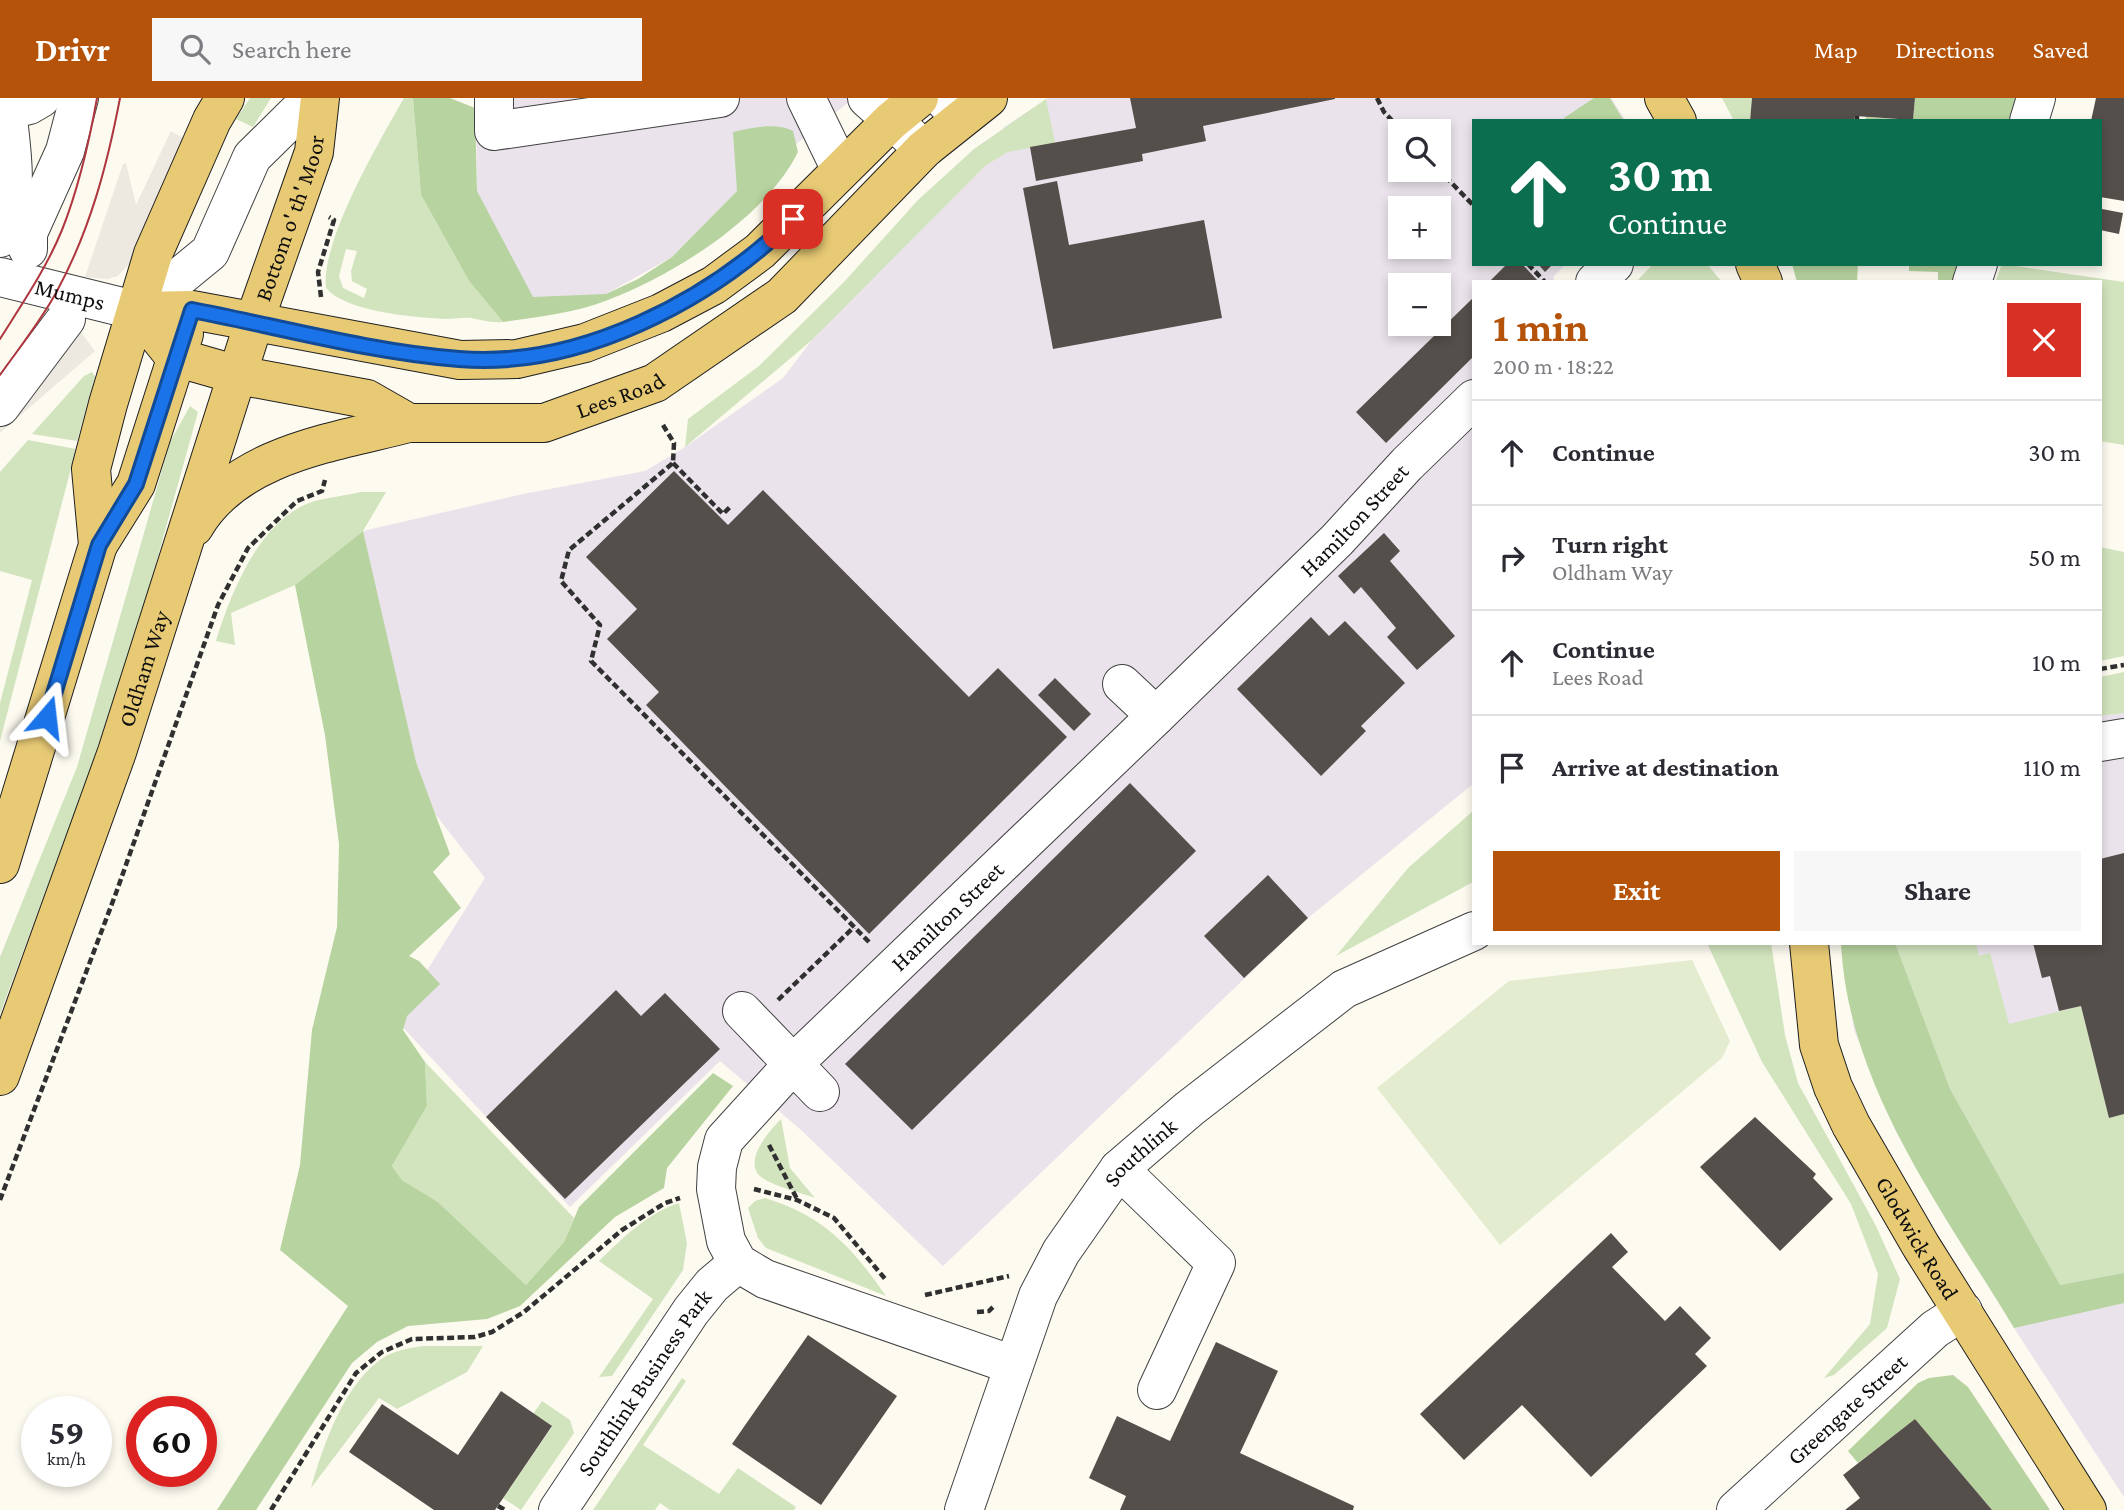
<!DOCTYPE html>
<html lang="en">
<head>
<meta charset="utf-8">
<style>
  body { margin:0; font-family:"Crimson Pro",serif; background:#f7f7f7; color:#2b2b33; height:100vh; display:flex; flex-direction:column; font-size:26px; white-space:nowrap }
  * { box-sizing:border-box; margin:0 }
  p { font-size:23px; color:#7c7c81 }
  .icon { flex:none; width:38px; height:38px; fill:none; stroke:currentColor; stroke-width:2; stroke-linecap:round; stroke-linejoin:round }
  .map { position:relative; flex:1; overflow:hidden }
  .side { position:absolute; left:1472px; top:182px; width:630px; height:665px; display:flex; flex-direction:column; background:#fff; border-radius:0px; box-shadow:0 4px 10px #0003 }
  .side>* { flex:none }
  .banner { position:absolute; left:1472px; top:21px; width:630px; height:147px; border-radius:0px; box-shadow:0 4px 10px #0003; background:#0b6e4f; color:#fff; overflow:hidden }
  .controls { position:absolute; left:1388px; top:21px; display:grid; gap:14px }
  .controls a { display:grid; place-items:center; width:63px; height:63px; border-radius:0px; background:#fff; box-shadow:0 4px 10px #0003; font-size:35px }
  .speed { position:absolute; left:21px; top:1298px; display:flex; gap:14px; font-size:35px; font-weight:700; text-align:center }
  .speed>* { display:grid; place-content:center; width:91px; height:91px; border-radius:50%; background:#fff; box-shadow:0 4px 10px #0003; line-height:1 }
  .speed small { font-size:18px; font-weight:400 }
  .speed .limit { border:10px solid #d22; background:#fff; color:#111 }
  .pin { position:absolute; display:grid; place-items:center; width:60px; height:60px; color:#fff; margin:-30px; border-radius:14px; box-shadow:0 4px 10px #0006 }
  .me { position:absolute; width:77px; margin:-38px; rotate:17deg; stroke-linejoin:round; filter:drop-shadow(0 0 5px #0008) }
  .turn { display:flex; align-items:center; gap:24px; height:147px; padding:0 21px; font-size:32px }
  .turn .icon { width:91px; height:91px; stroke-width:2.5 }
  .turn b { display:block; font-size:49px; line-height:60px }
  .round { display:grid; place-items:center; flex:none; width:74px; height:74px; border-radius:0px; background:#f7f7f7 }
  .headline { display:flex; align-items:center; justify-content:space-between; height:119px; padding:0 21px }
  h1 { font-size:42px; font-weight:700; line-height:52px; color:#b45309 }
  .primary-button { display:flex; gap:14px; margin-top:auto; padding:14px 21px }
  .primary-button a { flex:1; height:80px; border-radius:0px; background:#b45309; color:#fff; font-size:28px; font-weight:700; line-height:80px; text-align:center }
  .primary-button a+a { background:#f7f7f7; color:#2b2b33 }
  ul { padding:0; list-style:none }
  li { display:flex; align-items:center; gap:21px; height:105px; padding:0 21px; border-top:2px solid #e1e1e2 }
  li div { flex:1 }
  li b { display:block; font-size:26px }
  li em { font-style:normal }
  header { display:flex; align-items:center; gap:42px; box-sizing:border-box; height:98px; padding:0 35px; background:#b45309; color:#fff }
  header strong { font-size:33px }
  nav { display:flex; gap:38px; margin-inline-start:auto; font-size:24px }
  .search { width:490px; height:63px; background:#f7f7f7; display:flex; align-items:center; gap:18px; box-sizing:border-box; padding:0 24px; border-radius:0px; color:#7c7c81; font-size:26px }
  .map>svg:first-child { display:block }
  .industrial { fill:#eae3eb; fill-rule:evenodd }
  .green { fill:#d2e4be; fill-rule:evenodd }
  .forest { fill:#b7d39f }
  .pitch { fill:#e3ecce }
  .plaza { fill:#ede9e0 }
  .building { fill:#554f4b }
  .lines { fill:none; stroke-linecap:round; stroke-linejoin:round }
  .minor-casing { stroke:#414141; stroke-width:40 }
  .major-casing { stroke:#1f1f1f; stroke-width:40 }
  .path { stroke:#303030; stroke-width:4.5; stroke-dasharray:7 3.5; stroke-linecap:butt }
  .minor { stroke:#fff; stroke-width:38 }
  .major { stroke:#e8ca75; stroke-width:38 }
  .tram { stroke:#ae363e; stroke-width:2 }
  .route-casing { stroke:#114b97; stroke-width:18 }
  .route { stroke:#1a73e8; stroke-width:12 }
  .labels { text-anchor:middle; stroke-width:7; stroke-linejoin:round; paint-order:stroke }
  .street-label { font-size:23px; fill:#0e0e0e; stroke:#fff }
</style>
</head>
<body>
<header>
<strong>Drivr</strong>
<div class="search"><svg class="icon" aria-label="search" viewBox="0 0 24 24"><circle cx="10" cy="10" r="6"/><path d="M15 15l6 6"/></svg>Search here</div>
<nav><a>Map</a><a>Directions</a><a>Saved</a></nav>
</header>
<div class="map">
<svg width="2124" height="1412" viewBox="0 0 2124 1412">
  <rect width="100%" height="100%" fill="#fdfaf0"/>
  <path class="industrial" d="M476,0H854L737,93L672,159L595,202L534,212L477,93Z
    M1048,0H1611L1626,23H1474V166H1566L1553,179L1555,184H1474L1473,686L1308,820L943,1168L801,1032L720,963L570,1109L396,922L485,780L408,681L363,433L523,396L645,373L685,349L783,280L812,242L962,88L985,68L1008,54L1003,30ZM1400,33H1438V72H1400ZM1400,110H1438V149H1400ZM1400,187H1438V226H1400Z
    M2124,615V1399L2014,1230L1896,1034L1854,932L1841,845H2100V618Z"/>
  <path class="green" d="M250,0H271L253,29L236,21Z
    M404,0H413L421,97L469,183L503,224C490,225 483,222 471,220C463,219 453,221 444,221C413,219 346,214 326,190C320,144 380,42 404,0ZM346,151L357,153L351,173L352,183L367,191L364,200L343,190L339,178Z
    M1722,0H1752L1750,23H1734Z
    M1046,1L1055,45L1008,54L985,68L812,242L685,349L688,321L759,268L844,184L918,102L974,51Z
    M1653,166H1707L1722,184H1636Z
    M2002,166L2124,184V347L2100,343V184H1995Z
    M92,274L95,279L77,343L32,336L84,278Z
    M190,308L198,314L150,487L104,635L0,916V859L77,669L170,344Z
    M28,342L76,351L0,643V605L32,482L0,473V374Z
    M361,394H386L363,433L295,487L231,515L235,547L216,543C230,496 260,421 312,404C328,399 345,398 361,394Z
    M2100,449L2124,454V558L2100,563Z
    M2124,574V615L2100,618V579Z
    M1473,713V784L1336,858L1408,770Z
    M1707,845H1771L1785,937L1798,985L1876,1128L1900,1181L1887,1230L1834,1277L1824,1280L1870,1226L1878,1176L1851,1106L1762,964Z
    M1895,845H1976L1979,858L1990,855L2009,926L2081,908L2109,1020L2124,1016V1175L2060,1187L1950,991Z
    M425,964L574,1120L564,1144L526,1187L438,1104L402,1082L392,1068L427,1008Z
    M781,1021L790,1070L815,1100C800,1094 774,1089 761,1079C742,1063 770,1032 781,1021Z
    M765,1100C824,1118 852,1149 886,1198L766,1150L758,1140L748,1110L755,1103Z
    M679,1105L687,1145L683,1172L612,1278L599,1279L653,1201L599,1163C622,1141 647,1115 679,1105Z
    M423,1248H483L467,1274L397,1311L379,1300L311,1390C323,1348 345,1282 386,1258C397,1252 410,1250 423,1248Z
    M682,1280L686,1283L643,1347L719,1396L738,1370L796,1409L794,1412H670L660,1405L655,1412H593Z
    M542,1303L570,1322L574,1335L521,1412L503,1400L552,1329L533,1316Z"/>
  <path class="forest" d="M413,0H450L475,10L477,93L533,199L606,196L638,181L672,159L737,93L733,34C752,30 775,24 793,33L798,54C766,119 674,177 608,202C575,215 537,219 503,224L469,183L421,97Z
    M1594,0H1610L1624,23H1566L1564,20Z
    M1915,0H2020L2013,23H1865L1866,19L1913,22Z
    M1792,166H1858L1857,184H1797Z
    M1909,166H1960L1956,184H1938V174L1909,173Z
    M363,433L416,664L450,756L433,774L461,810L409,858L419,863L440,886L407,918L403,932L425,964L427,1008L392,1068L402,1082L438,1104L526,1187L564,1144L579,1109L713,975L733,988L667,1070L664,1090L615,1119L520,1208L487,1221L408,1228L377,1244L352,1265L256,1412H217L348,1208L280,1152L300,1067L312,932L337,829L339,746L325,637L295,487Z
    M1841,845H1895L1950,991L2060,1187L2124,1175V1205L2014,1230C1943,1112 1848,989 1841,845Z
    M1953,1277L1968,1289L2050,1412H1992L1915,1321L1858,1365L1848,1353L1918,1285L1929,1280Z"/>
  <path class="pitch" d="M1692,862L1730,943L1722,960L1500,1147L1377,990L1509,883Z"/>
  <path class="plaza" d="M171,33L185,41L133,162L118,178L108,181L85,179L123,66L126,65L136,107Z
    M76,228L95,253L0,335V287Z"/>
  <path class="building" d="M1130,0H1335V1L1203,28L1206,43L1142,56L1143,63L1036,83L1030,49L1136,30Z
    M1752,0H1915L1913,22L1855,18L1854,23H1750Z
    M2096,0H2124V103L2100,99V23H2091Z
    M1057,83L1069,147L1204,122L1222,220L1053,251L1023,90Z
    M2102,111L2123,115L2119,136L2100,132Z
    M1507,166H1522L1539,184H1489Z
    M1538,166H1553L1545,174Z
    M1474,199V258L1386,345L1356,314Z
    M674,373L728,427L763,392L969,599L998,570L1067,639L869,836L646,607L659,594L607,541L637,511L586,459Z
    M1384,435L1400,453L1390,463L1455,538L1417,572L1387,539L1396,530L1361,489L1354,496L1338,478Z
    M1311,519L1329,538L1345,523L1405,585L1361,628L1366,633L1321,678L1237,591Z
    M1055,580L1091,616L1074,633L1038,597Z
    M1130,685L1196,753L912,1032L845,966Z
    M2124,755V1016L2109,1020L2081,908L2059,913L2050,878L2042,880L2033,845H2100V761Z
    M1268,777L1308,820L1244,880L1204,838Z
    M616,892L641,918L665,895L720,951L565,1101L486,1019Z
    M1755,1019L1816,1076L1813,1080L1833,1101L1780,1153L1700,1069Z
    M1611,1135L1628,1154L1612,1169L1665,1223L1680,1208L1711,1240L1695,1256L1707,1268L1591,1379L1522,1307L1464,1362L1420,1316Z
    M808,1237L897,1298L821,1407L732,1346Z
    M1216,1244L1278,1273L1240,1355L1354,1408L1353,1412H1120L1126,1398L1089,1380L1117,1318L1170,1343Z
    M501,1293L552,1328L495,1412H434L349,1354L382,1306L458,1357Z
    M1915,1321L1992,1412H1845L1860,1400L1843,1377Z"/>
  <g class="lines">
    <defs>
      <g id="minor">
        <path d="M494,0V33L720,0"/>
        <path d="M806,0L841,72"/>
        <path d="M867,0L924,51"/>
        <path d="M942,0L961,20"/>
        <path d="M0,14L29,7L41,0"/>
        <path d="M2029,23L2036,0"/>
        <path d="M0,140C20,101 12,55 7,13"/>
        <path d="M28,151V135L65,53L79,0"/>
        <path id="s1" d="M0,179L138,213L210,154L252,59L312,0"/>
        <path d="M1595,184L1614,166"/>
        <path d="M1972,184L1978,166"/>
        <path d="M0,309L66,221"/>
        <path d="M1122,586L1156,618"/>
        <path d="M2100,644L2124,640"/>
        <path d="M742,913L820,994"/>
        <path d="M1119,1071L1216,1165L1157,1292"/>
        <path id="s2" d="M1013,1267L765,1181L738,1165L726,1143L716,1091L717,1069L724,1042L793,966L1156,618L1337,442L1407,366L1474,301"/>
        <path id="s3" d="M558,1412L691,1213L712,1187L738,1165"/>
        <path id="s4" d="M964,1412L1038,1198L1061,1154L1119,1071L1189,1011L1344,891L1474,833"/>
        <path id="s5" d="M1736,1412L1935,1231L1963,1213"/>
      </g>
      <g id="major">
        <path d="M1664,0L1677,23"/>
        <path d="M1755,166L1763,184"/>
        <path id="s6" d="M138,213L175,259L238,277L367,301L409,325H544L655,285L782,198L924,51L988,0"/>
        <path d="M138,213L192,212L460,262L517,261L585,245L661,215L714,187L760,153L891,23L919,0"/>
        <path d="M194,429C236,356 335,344 409,325"/>
        <path d="M98,447L136,386L184,236"/>
        <path d="M0,766L98,447L91,371L108,306L153,156L212,22L225,0"/>
        <path id="s7" d="M1809,845L1819,947L1833,989L1851,1027L1921,1148L2087,1412"/>
        <path id="s8" d="M0,978L117,654L254,224L314,54L320,0"/>
      </g>
    </defs>
    <use href="#minor" class="minor-casing"/>
    <use href="#major" class="major-casing"/>
    <path class="path" d="M1377,0L1384,14L1402,33
      M1857,23V18
      M1438,71L1474,108
      M1528,166L1545,184
      M321,199L318,174L334,122L329,119
      M663,327L674,345L673,365L569,452L561,483L600,527L591,563L869,844
      M673,365L723,416L730,409
      M2100,571L2124,567
      M778,902L854,829
      M769,1047L797,1101
      M754,1091L797,1102L834,1120L886,1182
      M0,1102L116,795L218,507L248,450L297,403L322,393L325,382
      M925,1197L1009,1178
      M977,1214L989,1213L994,1208
      M498,1408L505,1412
      M271,1412L356,1275L382,1254L412,1241L475,1239L492,1234L524,1214L622,1132L665,1105L680,1100"/>
    <use href="#minor" class="minor"/>
    <use href="#major" class="major"/>
    <path class="tram" d="M0,241C22,206 46,171 62,132C79,89 89,45 97,0
      M0,277C19,250 41,223 57,193C90,132 107,68 120,0"/>
  </g>
  <g class="lines">
    <defs>
      <path id="route" d="M47,619L99,447L136,386L192,212C280,229 370,254 459,261C579,271 710,203 793,121"/>
    </defs>
    <use href="#route" class="route-casing"/>
    <use href="#route" class="route"/>
  </g>
  <g class="labels">
    <g class="street-label">
      <text dy="8" stroke="none"><textPath href="#s8" startOffset="906">Bottom o' th' Moor</textPath></text>
      <text dy="8" stroke="none"><textPath href="#s1" startOffset="72">Mumps</textPath></text>
      <text dy="8" stroke="none"><textPath href="#s6" startOffset="520">Lees Road</textPath></text>
      <text dy="8" stroke="none"><textPath href="#s2" startOffset="1306">Hamilton Street</textPath></text>
      <text dy="8" stroke="none"><textPath href="#s8" startOffset="432">Oldham Way</textPath></text>
      <text dy="8" stroke="none"><textPath href="#s2" startOffset="738">Hamilton Street</textPath></text>
      <text dy="8" stroke="none"><textPath href="#s4" startOffset="404">Southlink</textPath></text>
      <text dy="8" stroke="none"><textPath href="#s7" startOffset="320">Glodwick Road</textPath></text>
      <text dy="8" stroke="none"><textPath href="#s3" startOffset="154">Southlink Business Park</textPath></text>
      <text dy="8" stroke="none"><textPath href="#s5" startOffset="150">Greengate Street</textPath></text>
    </g>
  </g>
</svg>
<div class="controls">
<a><svg class="icon" aria-label="search" viewBox="0 0 24 24"><circle cx="10" cy="10" r="6"/><path d="M15 15l6 6"/></svg></a>
<a>+</a>
<a>−</a>
</div>
<div class="speed"><div>59<small>km/h</small></div><div class="limit">60</div></div>
<div class="pin" style="left:793px;top:121px;background:#d93025"><svg class="icon" aria-label="arrive" viewBox="0 0 24 24"><path d="M6 21V4h12l-3 4 3 4H6"/></svg></div>
<svg class="me" style="left:47px;top:619px" viewBox="-20 -20 40 40"><path d="M0-17L14 15 0 8-14 15z" fill="#1a73e8" stroke="#fff" stroke-width="4"/></svg>
<div class="banner">
<div class="turn"><svg class="icon" aria-label="ahead" viewBox="0 0 24 24"><path d="M12 20V5M6 11l6-6 6 6"/></svg><div><b>30 m</b>Continue</div></div>
</div>
<section class="side">
<div class="headline"><div><h1>1 min</h1><p>200 m · 18:22</p></div><a class="round" style="background:#d93025;color:#fff"><svg class="icon" aria-label="close" viewBox="0 0 24 24"><path d="M6 6l12 12M18 6L6 18"/></svg></a></div>
<ul>
<li><svg class="icon" aria-label="ahead" viewBox="0 0 24 24"><path d="M12 20V5M6 11l6-6 6 6"/></svg><div><b>Continue</b></div><em>30 m</em></li>
<li><svg class="icon" aria-label="right" viewBox="0 0 24 24"><path d="M7 20v-9h11M14 6l5 5-5 5"/></svg><div><b>Turn right</b><p>Oldham Way</p></div><em>50 m</em></li>
<li><svg class="icon" aria-label="ahead" viewBox="0 0 24 24"><path d="M12 20V5M6 11l6-6 6 6"/></svg><div><b>Continue</b><p>Lees Road</p></div><em>10 m</em></li>
<li><svg class="icon" aria-label="arrive" viewBox="0 0 24 24"><path d="M6 21V4h12l-3 4 3 4H6"/></svg><div><b>Arrive at destination</b></div><em>110 m</em></li>
</ul>
<div class="primary-button"><a>Exit</a><a>Share</a></div>
</section>
</div>
</body>
</html>
